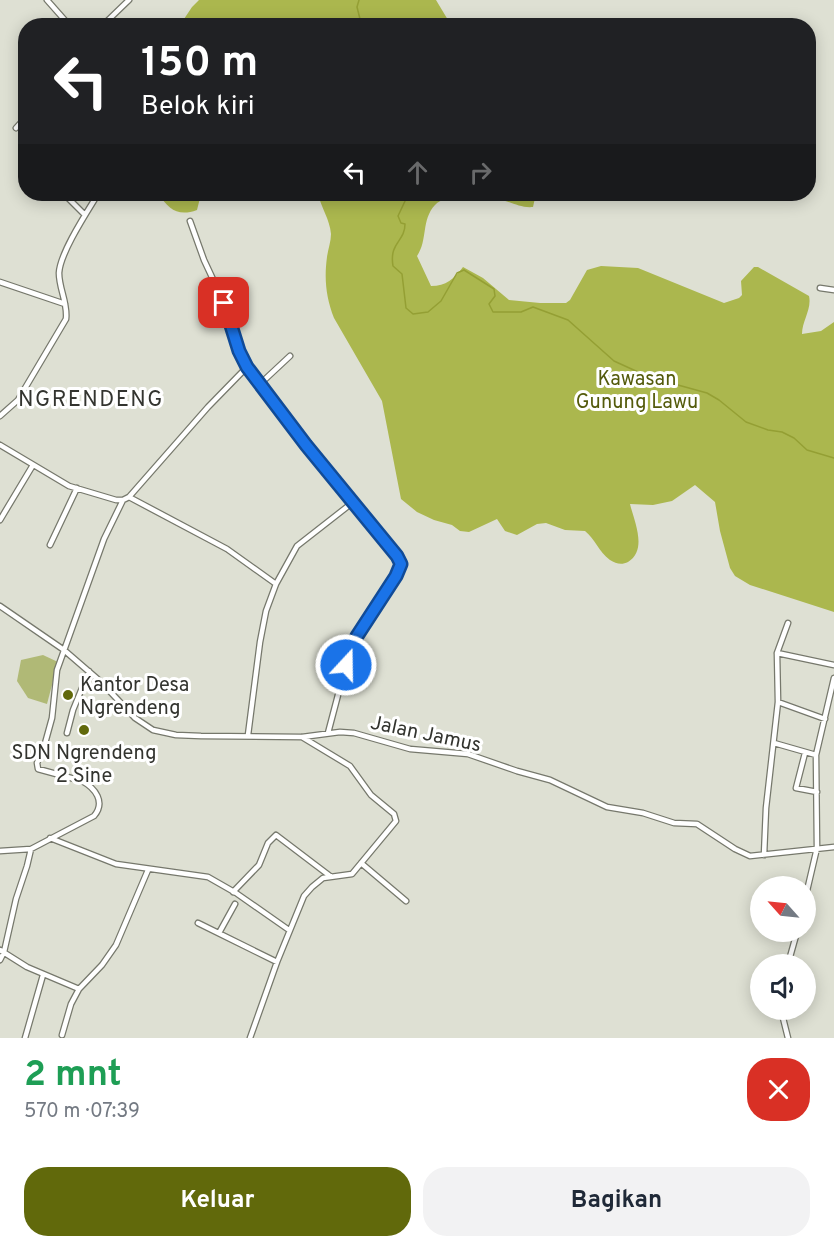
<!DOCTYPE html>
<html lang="id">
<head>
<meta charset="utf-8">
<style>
  body { margin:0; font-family:Overpass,sans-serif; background:#f2f2f3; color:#1f2937; height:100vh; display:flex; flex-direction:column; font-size:22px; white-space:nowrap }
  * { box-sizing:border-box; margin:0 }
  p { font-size:20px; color:#747a83 }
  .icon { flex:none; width:33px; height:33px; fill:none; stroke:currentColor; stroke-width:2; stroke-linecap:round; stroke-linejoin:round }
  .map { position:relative; height:1038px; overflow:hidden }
  .drawer { display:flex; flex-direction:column; background:#fff; flex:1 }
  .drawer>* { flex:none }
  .guide { position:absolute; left:18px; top:18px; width:798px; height:183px; border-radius:24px; box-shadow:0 3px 15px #0003; background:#202124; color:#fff; overflow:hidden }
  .needle { width:39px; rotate:297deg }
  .fabs { position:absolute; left:750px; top:876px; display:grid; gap:12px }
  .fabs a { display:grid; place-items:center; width:66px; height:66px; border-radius:50%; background:#fff; box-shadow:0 3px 15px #0003; font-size:30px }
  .pin { position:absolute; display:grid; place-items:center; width:51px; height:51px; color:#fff; margin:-26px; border-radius:12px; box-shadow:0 3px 9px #0006 }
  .me { position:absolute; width:66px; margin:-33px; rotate:21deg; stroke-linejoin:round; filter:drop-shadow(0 0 4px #0008) }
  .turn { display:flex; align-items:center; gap:21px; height:126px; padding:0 24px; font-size:27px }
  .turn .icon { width:78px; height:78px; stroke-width:2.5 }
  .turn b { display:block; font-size:42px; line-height:51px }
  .lanes { display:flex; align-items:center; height:57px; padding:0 24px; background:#0003; justify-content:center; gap:30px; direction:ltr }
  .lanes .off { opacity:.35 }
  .round { display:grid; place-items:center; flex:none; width:63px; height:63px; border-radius:24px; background:#f2f2f3 }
  .overview { display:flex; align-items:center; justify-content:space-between; height:102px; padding:0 24px }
  h1 { font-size:36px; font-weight:700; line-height:45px; color:#1e9e55 }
  .primary-button { display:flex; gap:12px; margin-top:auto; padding:12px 24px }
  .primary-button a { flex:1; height:69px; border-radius:24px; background:#61690b; color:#fff; font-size:24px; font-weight:700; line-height:69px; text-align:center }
  .primary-button a+a { background:#f2f2f3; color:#1f2937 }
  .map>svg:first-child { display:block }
  .green { fill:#b0b976 }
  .forest { fill:#abb74e }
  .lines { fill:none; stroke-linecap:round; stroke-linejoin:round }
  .stream { stroke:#949f34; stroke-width:1.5 }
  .street-casing { stroke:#76786c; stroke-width:7 }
  .street { stroke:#fff; stroke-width:4.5 }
  .route-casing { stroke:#114b97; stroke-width:15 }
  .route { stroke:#1a73e8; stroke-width:10 }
  .poi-dot { fill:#61690b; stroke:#fff; stroke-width:2 }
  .labels { text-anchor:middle; stroke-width:6; stroke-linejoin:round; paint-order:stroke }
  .park-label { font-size:20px; fill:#545b0c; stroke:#fff }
  .poi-label { font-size:20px; fill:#33342f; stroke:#fff; text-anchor:start }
  .street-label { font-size:20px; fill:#33342f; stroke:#fff }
  .quarter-label { font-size:22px; letter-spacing:1.5px; fill:#33342f; stroke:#fff }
</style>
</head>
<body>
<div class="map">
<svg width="834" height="1038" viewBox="0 0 834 1038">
  <rect width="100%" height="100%" fill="#dee0d3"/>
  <path class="green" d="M43,655L58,662L47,704L28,698L17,681L21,660Z"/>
  <path class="forest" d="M199,0H436L451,25H180L192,7Z
    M159,194H201L197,210C178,217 168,209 159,194Z
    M318,194H530L535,198L533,207C521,208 514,203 502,200C487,197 446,192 435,205C421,220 428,240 417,256L431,286C446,286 454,279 463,267L483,278L509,300L540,303H566L570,300L587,270L601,266L638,268L724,303L739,298L742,295L741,281L754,267H758L809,296C812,309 802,321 802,334L821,331L834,322V612L750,585L735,576L730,568L720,531L715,502L695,485L672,501L653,505L630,504C634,521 648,550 628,562C622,565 616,564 610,560C599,552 595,539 585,531L565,530L546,523L537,524L517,535L505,531L497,519L469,532L460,531L452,525L434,520L417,512L401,499L382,401L334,318C326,298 324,279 327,257C328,249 331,242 331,234C330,220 321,207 318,194Z"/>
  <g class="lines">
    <path class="stream" d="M359,0L357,7L361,23L365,26
      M405,194L406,199L398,216L401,223L405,224C405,242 389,242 393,266L402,274L406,308L413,314L428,312L441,301L457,273L464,270L494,289L495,296L489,304L493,312H521L533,307L568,320L614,361L649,377L707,393L719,400L746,422L768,430L782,432L794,438L807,450L834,458"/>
    <defs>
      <path id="street" d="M47,0L70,26
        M102,26L129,0
        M16,128L26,117
        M64,194L85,215
        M190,221L204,260L224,303L239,351L247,367L306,445L397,556L401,564L399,571L357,636L343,676L328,733
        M0,282L65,304
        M820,288L834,290
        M260,384L290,356
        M0,416L18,400L66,319C68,303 59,289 59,273C60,253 87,212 98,194
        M0,445L69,486L116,500H123L129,497L227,549L276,584
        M129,497L208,407L247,367
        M0,520L33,465
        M50,545L77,488
        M0,606L64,650L101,682L135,718L153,730L176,735L201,736L302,737L340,732L354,733L410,749L468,754L517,771L550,780L607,807L643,813L674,823L697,824L735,849L750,856L834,847
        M777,653L788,623
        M778,702L825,719
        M67,733L73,710L89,671
        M248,735L260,642L266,611L276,584L297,546L352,503
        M774,743L816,755
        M805,753L796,788L817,792
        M50,838L116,864L208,877L236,893L289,930
        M0,851L31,849L94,816C106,802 95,788 82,781L38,769L37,763L44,747L52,718L57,670L104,539L123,500
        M764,855L766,808L778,702L777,653L834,665
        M361,863L406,901
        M233,892L259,865L268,843L276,835L330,876
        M806,895L817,848L816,755L834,678
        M198,923L277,962
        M219,933L235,904
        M0,950L27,967L79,989
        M0,960L4,952L16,899L27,866L31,849
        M788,964L797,932
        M781,1010L788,1038
        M62,1035L71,1004L79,989L102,965L116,945L148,870
        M25,1038L43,975
        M250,1038L277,962L304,896L312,887L323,878L352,874L396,821L394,814L371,795L350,766L302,737"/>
    </defs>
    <use href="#street" class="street-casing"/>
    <use href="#street" class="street"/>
  </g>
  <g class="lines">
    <defs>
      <path id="route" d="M224,303L239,351L247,367L306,445L397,556L401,564L396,576L357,636L346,665"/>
    </defs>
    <use href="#route" class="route-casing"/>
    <use href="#route" class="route"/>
  </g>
  <g class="poi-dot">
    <circle cx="68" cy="695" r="6"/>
    <circle cx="84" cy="730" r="6"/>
  </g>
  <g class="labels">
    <g class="park-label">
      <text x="637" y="385">Kawasan<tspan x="637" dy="23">Gunung Lawu</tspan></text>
    </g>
    <g class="poi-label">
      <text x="80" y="691">Kantor Desa<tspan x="80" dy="23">Ngrendeng</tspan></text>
      <text x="84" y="759" text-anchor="middle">SDN Ngrendeng<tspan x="84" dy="23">2 Sine</tspan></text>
    </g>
    <g class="street-label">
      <text transform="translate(426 733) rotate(12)" y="7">Jalan Jamus</text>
    </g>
    <g class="quarter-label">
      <text x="91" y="406">NGRENDENG</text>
    </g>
  </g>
</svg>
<div class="fabs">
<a><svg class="needle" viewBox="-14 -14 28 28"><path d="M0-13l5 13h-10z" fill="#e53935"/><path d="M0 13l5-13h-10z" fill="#747a83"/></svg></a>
<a><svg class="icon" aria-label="sound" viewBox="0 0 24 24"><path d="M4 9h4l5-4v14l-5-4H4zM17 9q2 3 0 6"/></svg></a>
</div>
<div class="pin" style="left:224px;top:303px;background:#d93025"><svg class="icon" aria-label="arrive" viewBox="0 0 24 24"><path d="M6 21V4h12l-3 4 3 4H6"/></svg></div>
<svg class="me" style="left:346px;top:665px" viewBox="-20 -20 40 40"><circle r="17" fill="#1a73e8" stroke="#fff" stroke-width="3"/><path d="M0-11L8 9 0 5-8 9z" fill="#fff"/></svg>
<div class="guide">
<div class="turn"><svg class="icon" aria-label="left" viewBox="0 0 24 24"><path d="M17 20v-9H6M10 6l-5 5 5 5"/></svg><div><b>150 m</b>Belok kiri</div></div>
<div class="lanes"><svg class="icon" aria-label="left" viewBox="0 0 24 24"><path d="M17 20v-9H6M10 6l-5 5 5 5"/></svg><svg class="icon off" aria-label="ahead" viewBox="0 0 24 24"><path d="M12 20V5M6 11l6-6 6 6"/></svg><svg class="icon off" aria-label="right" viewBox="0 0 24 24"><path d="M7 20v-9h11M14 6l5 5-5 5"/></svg></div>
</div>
</div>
<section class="drawer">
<div class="overview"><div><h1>2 mnt</h1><p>570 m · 07:39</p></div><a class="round" style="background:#d93025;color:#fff"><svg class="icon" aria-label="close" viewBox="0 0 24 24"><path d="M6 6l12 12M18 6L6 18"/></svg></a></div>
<div class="primary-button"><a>Keluar</a><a>Bagikan</a></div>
</section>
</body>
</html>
